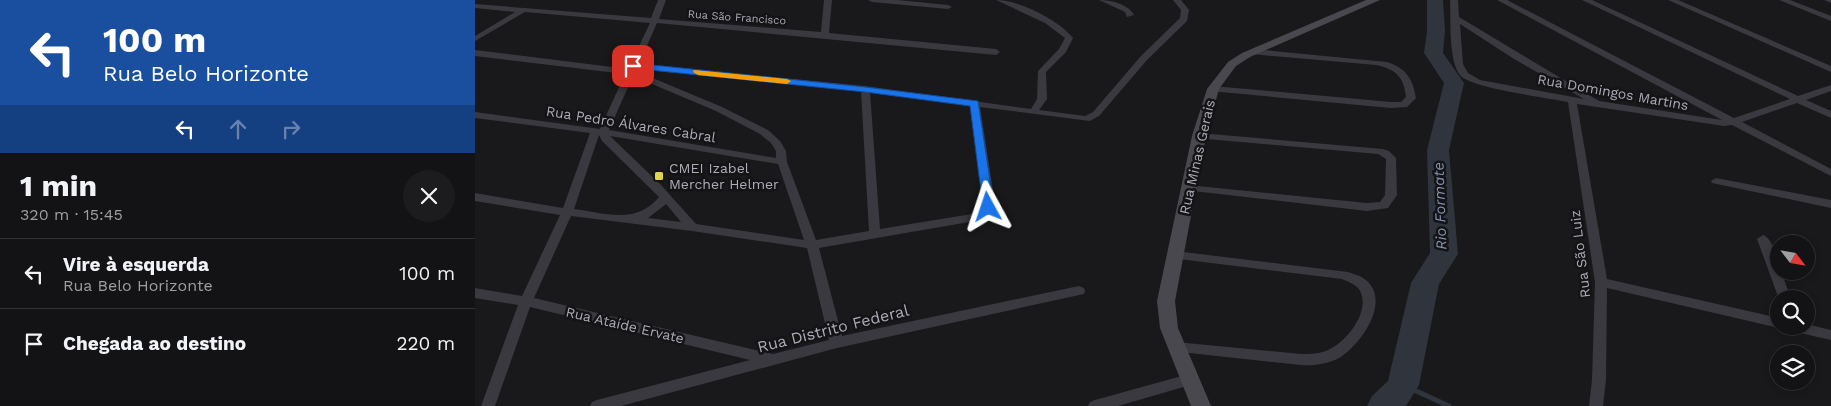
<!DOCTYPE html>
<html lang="pt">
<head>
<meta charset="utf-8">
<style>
  body { margin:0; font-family:"Work Sans",sans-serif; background:#1c1b1d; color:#f1f3f6; height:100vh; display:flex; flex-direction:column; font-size:19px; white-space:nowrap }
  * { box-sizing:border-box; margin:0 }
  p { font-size:16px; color:#9d9ea0 }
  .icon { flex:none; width:28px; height:28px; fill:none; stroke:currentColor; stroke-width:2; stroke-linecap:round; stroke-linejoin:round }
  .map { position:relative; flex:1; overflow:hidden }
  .details { display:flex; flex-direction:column; background:#131214; width:475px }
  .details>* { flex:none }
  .guide { background:#1a4fa0; color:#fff; overflow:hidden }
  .needle { width:32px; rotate:121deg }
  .fabs { position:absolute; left:1295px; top:235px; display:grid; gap:10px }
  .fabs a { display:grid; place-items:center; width:45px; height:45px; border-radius:50%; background:#131214; box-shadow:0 2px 8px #0003,0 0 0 1px #323234; font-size:25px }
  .pin { position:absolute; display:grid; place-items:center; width:42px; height:42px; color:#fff; margin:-21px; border-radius:10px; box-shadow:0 2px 8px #0006 }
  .me { position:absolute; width:55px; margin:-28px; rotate:355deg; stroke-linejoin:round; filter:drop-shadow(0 0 4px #0008) }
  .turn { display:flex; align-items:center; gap:18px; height:105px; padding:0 20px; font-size:22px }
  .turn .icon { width:65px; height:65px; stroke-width:2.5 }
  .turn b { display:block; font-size:35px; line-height:42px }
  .lanes { display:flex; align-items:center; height:48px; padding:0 20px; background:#0003; justify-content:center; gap:25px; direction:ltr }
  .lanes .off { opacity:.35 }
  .round { display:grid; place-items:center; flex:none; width:52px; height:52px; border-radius:26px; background:#1c1b1d }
  .summary { display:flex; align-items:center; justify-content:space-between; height:85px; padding:0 20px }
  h1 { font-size:30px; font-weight:700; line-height:38px }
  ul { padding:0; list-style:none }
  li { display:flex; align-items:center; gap:15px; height:70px; padding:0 20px; border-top:1px solid #323234 }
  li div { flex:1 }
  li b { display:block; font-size:19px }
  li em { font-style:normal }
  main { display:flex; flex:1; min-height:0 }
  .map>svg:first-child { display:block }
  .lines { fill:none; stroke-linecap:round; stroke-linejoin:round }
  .stream { stroke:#2f343d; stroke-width:5 }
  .river { fill:#2f343d; fill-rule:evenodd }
  .street { fill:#3a393f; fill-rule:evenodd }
  .secondary { fill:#48484e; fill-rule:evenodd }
  .route { fill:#1a73e8; stroke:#114b97 }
  .slow { fill:#f59e0b }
  .poi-dot { fill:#e2d348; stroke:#141315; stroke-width:2 }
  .labels { text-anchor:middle; stroke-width:5; stroke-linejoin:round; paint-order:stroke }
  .far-street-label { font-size:11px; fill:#acacb8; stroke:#141315 }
  .street-label { font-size:14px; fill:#acacb8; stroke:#141315 }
  .poi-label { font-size:14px; fill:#acacb8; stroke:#141315; text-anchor:start }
  .water-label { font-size:15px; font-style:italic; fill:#8692b0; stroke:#141315 }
  .near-street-label { font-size:16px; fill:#acacb8; stroke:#141315 }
</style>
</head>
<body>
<main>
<section class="details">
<div class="guide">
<div class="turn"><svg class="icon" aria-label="left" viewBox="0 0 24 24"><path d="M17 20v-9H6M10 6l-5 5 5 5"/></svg><div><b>100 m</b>Rua Belo Horizonte</div></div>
<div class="lanes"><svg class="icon" aria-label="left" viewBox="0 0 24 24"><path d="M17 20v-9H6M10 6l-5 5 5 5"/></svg><svg class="icon off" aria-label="ahead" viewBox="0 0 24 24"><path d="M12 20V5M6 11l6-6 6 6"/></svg><svg class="icon off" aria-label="right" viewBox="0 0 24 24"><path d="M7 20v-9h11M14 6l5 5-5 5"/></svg></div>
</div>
<div class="summary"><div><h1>1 min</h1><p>320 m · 15:45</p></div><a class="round"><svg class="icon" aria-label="close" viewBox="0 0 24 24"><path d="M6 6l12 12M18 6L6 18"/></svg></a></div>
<ul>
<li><svg class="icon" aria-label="left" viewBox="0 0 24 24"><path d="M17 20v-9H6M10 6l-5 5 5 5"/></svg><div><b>Vire à esquerda</b><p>Rua Belo Horizonte</p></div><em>100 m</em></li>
<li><svg class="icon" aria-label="arrive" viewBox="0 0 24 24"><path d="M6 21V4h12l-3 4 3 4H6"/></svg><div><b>Chegada ao destino</b></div><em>220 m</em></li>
</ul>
</section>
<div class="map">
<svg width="1356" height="406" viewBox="0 0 1356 406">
  <rect width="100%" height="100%" fill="#19181a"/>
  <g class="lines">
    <path class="stream" d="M928,385L974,406"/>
    <path class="river" d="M952,0H968L970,31L968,53L989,83L974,150L983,254L964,284L944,385L931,406H892L897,396L913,381L936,283L955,253L952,150L969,83L949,53L952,31Z"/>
    <path class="street" d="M183,0H191L184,19L346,32L349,0H357L354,33L521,49L525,52L521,55L182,23L164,64L390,86L556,109L562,99L563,71L584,49L590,38L570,23L521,0C544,0 584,20 598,38L591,52L571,72L572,99L564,110L610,116L618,112L666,56L705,18L706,10L698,0H706L714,10L712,21L672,60L624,116L615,121L505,107L520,203L514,215L500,221L344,248L367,336L604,286L609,288L610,291L609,294L362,348L146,406H115L117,402L122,400L275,360L55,307L20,406H6L43,305L0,298V288L47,296L85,215L0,201V193L88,208L115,133L0,118V112L125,129L150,74L0,56V50L153,69L175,23L50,12L0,41V36L40,12L0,8V4L176,18ZM162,69L386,91L394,231L341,240L312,162L311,151L305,141L293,130L247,107L161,71ZM158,76L241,111L285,134L296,143L301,151V158L134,130ZM395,92L496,106L508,203L505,210L497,214L405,229ZM124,135L127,141L184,197C161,225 130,213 99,209ZM135,136L303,164L329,240L221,224L186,185ZM191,204L206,222L173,218ZM96,216L217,231L332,248L354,340L298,354L59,298Z
      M393,0H422L473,5L477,7L473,9L397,2Z
      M624,0C636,0 653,4 659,15L652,17L650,12Z
      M975,0H983L984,17L1124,101L1247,120L1022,0H1032L1259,118L1315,99L1107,0H1117L1323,96L1356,85V91L1331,100L1356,111V118L1322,103L1267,122L1356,169V176L1257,125L1249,126L1102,104L1132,279L1304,318V326L1309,327L1304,328L1132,288L1131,380L1128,406H1114L1117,380L1120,282L1093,102C1074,98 994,88 985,75C973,60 976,18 975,0ZM985,24L1039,59L1109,99L1005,80L993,73L988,64Z
      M1193,0H1203L1356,66V72Z
      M1304,0H1315L1356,16V21Z
      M1349,0H1356V3Z
      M778,49L912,62C931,68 938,79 941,98L932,107L916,108L735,91L733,89L738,86L916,102H926L931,97C929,77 921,69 901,65L775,54V50Z
      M724,133L908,149L914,151L921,158L922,195L913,208L892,211L709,190L708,188L713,185L892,203L905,202L910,195L911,159L903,154L720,138L719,136Z
      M1241,178L1356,200V208L1237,183L1236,181Z
      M1288,235C1298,238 1304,262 1304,271H1306L1316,299H1304L1282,239Z
      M700,251L873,272C878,274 884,275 888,278C919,298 886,345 864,358C853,364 838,366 826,365L696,351L694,347L696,343L701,342L826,354C835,354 845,354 853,350C871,342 894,314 886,293C883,285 874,282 867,279L696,258L694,255L696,252Z
      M1331,324L1356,330V340L1316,331L1311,330L1309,326H1331Z
      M714,374L719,376L721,380L719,384L643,406H613L615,402L620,400Z"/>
    <path class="secondary" d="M891,0H905L775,57L761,66L744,89L731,136L700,301L703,328L736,406H716L685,328L682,301L717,136L732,89L753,62L767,53Z"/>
  </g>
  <path class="route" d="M158,63L390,87L503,101L519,207L513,211L508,207L495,106L390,92L155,68V64Z"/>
  <path class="slow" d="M219,70L312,79L316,81L312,84L223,75L218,72Z"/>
  <rect class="poi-dot" x="179" y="171" width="10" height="10" rx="2.5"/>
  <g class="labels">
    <g class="far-street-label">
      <text transform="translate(262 17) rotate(4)" y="4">Rua São Francisco</text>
    </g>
    <g class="street-label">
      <text transform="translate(1138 92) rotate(10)" y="5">Rua Domingos Martins</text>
      <text transform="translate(156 124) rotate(9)" y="5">Rua Pedro Álvares Cabral</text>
      <text transform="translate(722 157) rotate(-77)" y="5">Rua Minas Gerais</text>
      <text transform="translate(1105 254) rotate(-97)" y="5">Rua São Luiz</text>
      <text transform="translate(150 325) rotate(13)" y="5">Rua Ataíde Ervate</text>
    </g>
    <g class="poi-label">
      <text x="194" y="173">CMEI Izabel<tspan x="194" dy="16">Mercher Helmer</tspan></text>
    </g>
    <g class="water-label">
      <text transform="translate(965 206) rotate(-92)" y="5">Rio Formate</text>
    </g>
    <g class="near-street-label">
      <text transform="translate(358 328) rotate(-14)" y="6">Rua Distrito Federal</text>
    </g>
  </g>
</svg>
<div class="fabs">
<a><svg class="needle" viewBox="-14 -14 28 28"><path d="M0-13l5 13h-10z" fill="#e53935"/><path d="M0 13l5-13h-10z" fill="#9d9ea0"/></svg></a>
<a><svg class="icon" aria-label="search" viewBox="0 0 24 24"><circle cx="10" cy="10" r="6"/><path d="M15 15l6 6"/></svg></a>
<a><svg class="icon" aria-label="layers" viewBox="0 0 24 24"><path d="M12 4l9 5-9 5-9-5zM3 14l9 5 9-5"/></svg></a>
</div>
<div class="pin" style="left:158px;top:66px;background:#d93025"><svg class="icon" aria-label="arrive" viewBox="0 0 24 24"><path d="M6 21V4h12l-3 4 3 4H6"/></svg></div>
<svg class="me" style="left:513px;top:207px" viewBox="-20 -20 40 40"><path d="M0-17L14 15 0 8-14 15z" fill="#1a73e8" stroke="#fff" stroke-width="4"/></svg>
</div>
</main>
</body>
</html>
